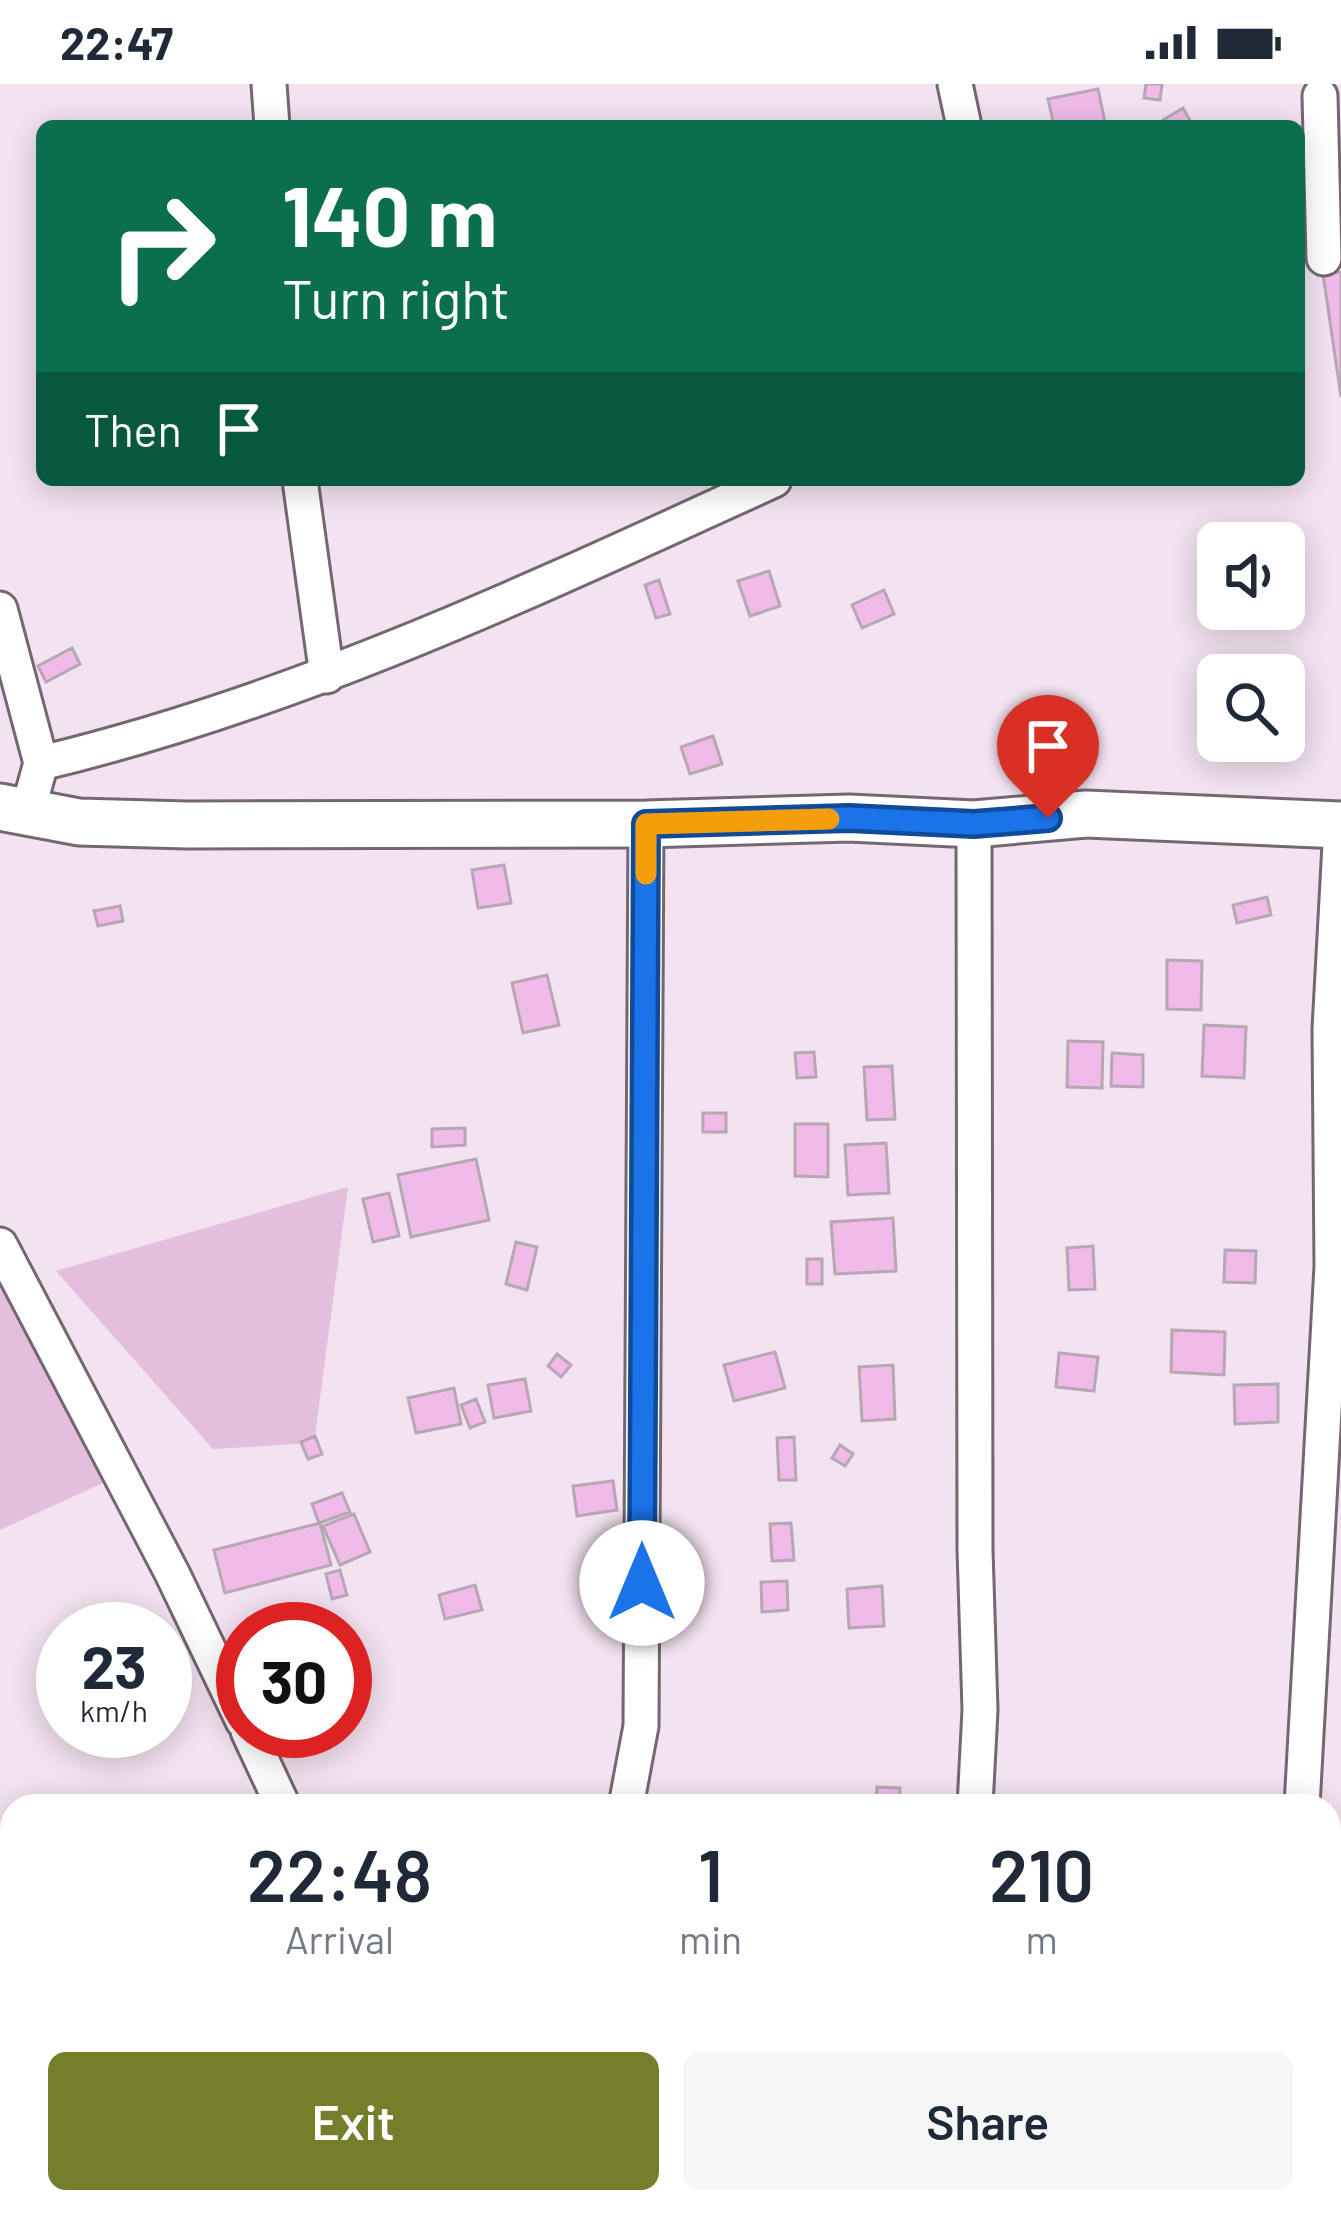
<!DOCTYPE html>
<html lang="en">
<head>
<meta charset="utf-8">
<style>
  body { margin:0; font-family:Barlow,sans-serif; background:#f6f6f7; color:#1f2937; height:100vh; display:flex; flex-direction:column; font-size:45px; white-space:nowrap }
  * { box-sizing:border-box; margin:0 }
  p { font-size:39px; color:#747a83 }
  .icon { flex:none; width:66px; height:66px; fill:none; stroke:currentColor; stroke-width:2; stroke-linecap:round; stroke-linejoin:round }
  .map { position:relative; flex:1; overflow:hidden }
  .side { position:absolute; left:0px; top:1710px; width:1341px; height:420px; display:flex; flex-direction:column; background:#fff; border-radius:36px 36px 0 0; box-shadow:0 6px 30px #0003 }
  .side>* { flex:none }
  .top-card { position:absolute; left:36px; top:36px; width:1269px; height:366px; border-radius:18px; box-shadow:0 6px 30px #0003; background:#0b6e4f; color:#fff; overflow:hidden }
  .fabs { position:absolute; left:1197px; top:438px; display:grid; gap:24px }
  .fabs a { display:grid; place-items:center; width:108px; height:108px; border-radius:18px; background:#fff; box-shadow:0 6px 30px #0003; font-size:60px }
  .speed { position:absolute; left:36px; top:1518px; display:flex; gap:24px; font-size:60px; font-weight:700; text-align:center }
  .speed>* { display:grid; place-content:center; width:156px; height:156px; border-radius:50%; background:#fff; box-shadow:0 6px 30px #0003; line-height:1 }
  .speed small { font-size:30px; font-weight:400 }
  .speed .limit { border:18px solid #d22; background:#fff; color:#111 }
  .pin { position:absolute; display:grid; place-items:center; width:102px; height:102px; color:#fff; margin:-123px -51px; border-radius:50% 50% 50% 0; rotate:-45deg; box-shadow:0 0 12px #0007 }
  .pin .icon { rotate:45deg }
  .me { position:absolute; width:132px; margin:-66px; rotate:0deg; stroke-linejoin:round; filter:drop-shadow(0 0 9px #0008) }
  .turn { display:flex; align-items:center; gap:42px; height:252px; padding:0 48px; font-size:54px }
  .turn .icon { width:156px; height:156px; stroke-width:2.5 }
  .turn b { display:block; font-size:84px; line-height:102px }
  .then { display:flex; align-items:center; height:114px; padding:0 48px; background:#0003; gap:24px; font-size:45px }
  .eta { display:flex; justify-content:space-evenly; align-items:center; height:204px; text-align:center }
  .eta b { font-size:72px; font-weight:600; line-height:84px }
  .action { display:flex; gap:24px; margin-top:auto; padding:24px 48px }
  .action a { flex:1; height:138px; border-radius:18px; background:#757e2a; color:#fff; font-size:48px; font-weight:600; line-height:138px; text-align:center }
  .action a+a { background:#f6f6f7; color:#1f2937 }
  .status { display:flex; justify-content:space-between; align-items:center; height:84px; padding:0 60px; background:#fff; direction:ltr }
  .status svg { height:33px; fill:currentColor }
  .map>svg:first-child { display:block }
  .green { fill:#e3bedd }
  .building { fill:#f0bbe8; stroke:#b7a7b4; stroke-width:3 }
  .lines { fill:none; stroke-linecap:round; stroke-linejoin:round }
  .street-casing { stroke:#756772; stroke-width:39 }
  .secondary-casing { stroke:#756772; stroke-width:51 }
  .street { stroke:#fff; stroke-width:33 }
  .secondary { stroke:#fff; stroke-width:45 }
  .route-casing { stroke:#114b97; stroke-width:30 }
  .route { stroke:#1a73e8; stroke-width:21 }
  .slow { stroke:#f59e0b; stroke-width:21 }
</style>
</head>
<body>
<div class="status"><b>22:47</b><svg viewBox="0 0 49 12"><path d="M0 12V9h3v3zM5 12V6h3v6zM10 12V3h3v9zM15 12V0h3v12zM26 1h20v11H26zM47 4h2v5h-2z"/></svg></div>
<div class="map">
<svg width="1341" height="2130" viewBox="0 0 1341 2130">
  <rect width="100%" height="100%" fill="#f3e2f0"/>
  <path class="green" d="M348,1103L314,1359L213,1365L56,1187Z
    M0,1191L107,1397L0,1446Z"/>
  <path class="building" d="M1146,0H1162L1160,16L1144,14Z
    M1098,5L1105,38L1054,42L1048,15Z
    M1183,24L1193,42H1166L1163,36Z
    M1341,188V313L1323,190Z
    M769,487L780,522L750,532L738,497Z
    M659,496L670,530L656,534L645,501Z
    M884,506L894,530L862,544L852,521Z
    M72,564L80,580L46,598L38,582Z
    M713,652L722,680L690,690L681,663Z
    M504,781L511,819L478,824L472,786Z
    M1267,813L1271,831L1237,839L1233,821Z
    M120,822L123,837L98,842L94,827Z
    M1167,876L1202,877L1201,926L1167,925Z
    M547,891L559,941L523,949L512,899Z
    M1204,941L1246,943L1244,994L1202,992Z
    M1068,957L1103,958L1102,1004L1067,1003Z
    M814,968L816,993L797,994L795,969Z
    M1112,969L1143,971V1003L1111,1002Z
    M892,982L895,1035L867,1036L864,983Z
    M703,1029H726V1048H703Z
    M795,1040H828V1093L795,1092Z
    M465,1044V1061L432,1063V1045Z
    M886,1059L889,1109L848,1111L845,1061Z
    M476,1075L489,1136L411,1153L398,1091Z
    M389,1109L399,1152L373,1158L363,1115Z
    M893,1134L896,1187L835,1190L831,1138Z
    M516,1158L537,1163L527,1206L506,1200Z
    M1093,1162L1095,1205L1069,1206L1067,1164Z
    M1225,1166L1256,1167L1255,1199L1224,1198Z
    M807,1175H822V1200H807Z
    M1172,1246L1225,1248L1224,1291L1171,1288Z
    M775,1268L785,1304L734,1317L724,1281Z
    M1059,1269L1098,1273L1094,1307L1056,1303Z
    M557,1270L571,1281L561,1293L548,1282Z
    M893,1281L895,1335L862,1337L859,1283Z
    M525,1295L531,1327L494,1334L488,1301Z
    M1278,1300V1338L1235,1340L1234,1301Z
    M454,1304L461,1340L416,1349L408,1314Z
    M476,1315L485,1338L470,1344L461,1321Z
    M315,1352L322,1370L308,1375L301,1358Z
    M794,1353L796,1396H779L777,1354Z
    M840,1361L853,1370L845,1382L832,1374Z
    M613,1397L617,1426L577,1432L573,1402Z
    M342,1409L350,1428L319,1439L312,1420Z
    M354,1430L370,1468L340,1481L323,1442Z
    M320,1439L331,1481L225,1509L214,1466Z
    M791,1439L794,1476L772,1477L770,1440Z
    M340,1486L347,1511L332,1515L326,1490Z
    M787,1497L788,1526L762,1528L761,1498Z
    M475,1501L482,1526L445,1535L439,1511Z
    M882,1502L884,1542L849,1544L847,1505Z
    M877,1703L900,1704L899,1722H876Z
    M801,2118H829L827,2130H799Z"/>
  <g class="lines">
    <defs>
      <path id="street" d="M269,0L272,42
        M955,0L964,42
        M1320,12L1324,174
        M300,396L327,592
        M0,525L41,679
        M28,726L41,679C297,618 535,505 774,396
        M974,740L975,1466L980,1626L975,1722
        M0,1161L172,1489L243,1637
        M248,1647L283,1722
        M626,1722L641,1642L646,740
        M1302,1722L1332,1182L1330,945L1341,742
        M75,2118L76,2130
        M374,2118L376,2130
        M603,2118V2130
        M920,2130L922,2118
        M1264,2130L1266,2118"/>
      <path id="secondary" d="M0,723L79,738L187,741L646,740L849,734L974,740L1086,730L1341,741"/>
    </defs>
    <use href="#street" class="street-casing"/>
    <use href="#secondary" class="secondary-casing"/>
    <use href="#street" class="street"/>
    <use href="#secondary" class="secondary"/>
  </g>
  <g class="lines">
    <defs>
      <path id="route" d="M642,1499L646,740L849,734L974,740L1048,734"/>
    </defs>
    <use href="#route" class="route-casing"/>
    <use href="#route" class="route"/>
    <path class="slow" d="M646,790V740L829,735"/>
  </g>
</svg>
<div class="fabs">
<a><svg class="icon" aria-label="sound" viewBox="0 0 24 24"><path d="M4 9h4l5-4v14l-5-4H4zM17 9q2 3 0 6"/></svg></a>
<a><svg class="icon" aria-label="search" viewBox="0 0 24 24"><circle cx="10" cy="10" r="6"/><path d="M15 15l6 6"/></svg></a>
</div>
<div class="speed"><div>23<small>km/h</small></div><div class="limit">30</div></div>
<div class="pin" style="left:1048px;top:734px;background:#d93025"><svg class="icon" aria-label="arrive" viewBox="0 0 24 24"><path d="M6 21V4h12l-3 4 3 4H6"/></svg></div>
<svg class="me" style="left:642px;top:1499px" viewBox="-20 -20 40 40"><circle r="19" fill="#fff"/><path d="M0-13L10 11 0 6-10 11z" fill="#1a73e8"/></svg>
<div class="top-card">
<div class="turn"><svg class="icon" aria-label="right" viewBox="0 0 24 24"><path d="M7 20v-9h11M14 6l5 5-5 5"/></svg><div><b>140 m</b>Turn right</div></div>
<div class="then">Then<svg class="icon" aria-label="arrive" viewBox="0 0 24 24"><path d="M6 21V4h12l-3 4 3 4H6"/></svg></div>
</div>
<section class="side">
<div class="eta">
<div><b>22:48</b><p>Arrival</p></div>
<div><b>1</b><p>min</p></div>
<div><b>210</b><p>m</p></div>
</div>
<div class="action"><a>Exit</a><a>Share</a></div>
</section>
</div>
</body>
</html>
